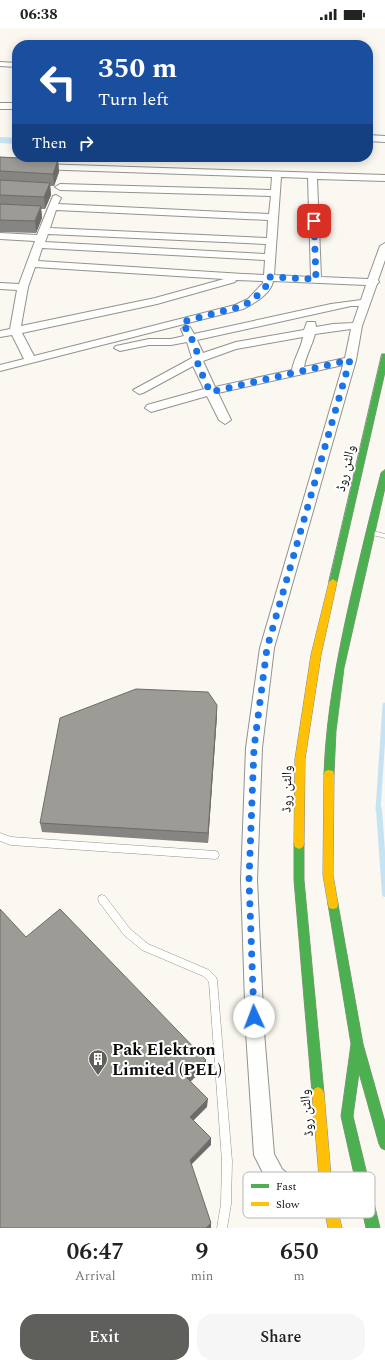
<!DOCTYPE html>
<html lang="en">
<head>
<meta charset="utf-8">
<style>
  body { margin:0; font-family:Spectral,"Noto Naskh Arabic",serif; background:#f6f6f6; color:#222; height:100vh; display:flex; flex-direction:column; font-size:15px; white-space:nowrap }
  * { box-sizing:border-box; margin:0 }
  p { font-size:13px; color:#767676 }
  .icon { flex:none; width:22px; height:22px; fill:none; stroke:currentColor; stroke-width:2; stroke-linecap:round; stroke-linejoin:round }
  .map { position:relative; height:1200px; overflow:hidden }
  .details { display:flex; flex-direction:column; background:#fff; flex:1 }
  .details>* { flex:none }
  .top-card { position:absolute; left:12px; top:12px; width:361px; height:122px; border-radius:16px; box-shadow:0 2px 10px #0003; background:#1a4fa0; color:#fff; overflow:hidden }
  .pin { position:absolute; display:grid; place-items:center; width:34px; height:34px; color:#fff; margin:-17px; border-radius:8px; box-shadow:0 2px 6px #0006 }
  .me { position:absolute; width:44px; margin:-22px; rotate:358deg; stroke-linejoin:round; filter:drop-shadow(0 0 3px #0008) }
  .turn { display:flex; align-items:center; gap:14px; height:84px; padding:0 20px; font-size:18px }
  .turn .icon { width:52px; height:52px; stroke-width:2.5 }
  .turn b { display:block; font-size:28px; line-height:34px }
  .then { display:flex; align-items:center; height:38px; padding:0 20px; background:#0003; gap:8px; font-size:15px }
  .eta { display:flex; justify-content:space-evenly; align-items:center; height:68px; text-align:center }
  .eta b { font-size:24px; font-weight:600; line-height:28px }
  .primary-button { display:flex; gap:8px; margin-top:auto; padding:8px 20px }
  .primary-button a { flex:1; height:46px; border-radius:16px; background:#5f5f5c; color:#fff; font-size:16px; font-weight:600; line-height:46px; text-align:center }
  .primary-button a+a { background:#f6f6f6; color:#222 }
  .status { display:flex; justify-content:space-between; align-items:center; height:28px; padding:0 20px; background:#fff; direction:ltr }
  .status svg { height:11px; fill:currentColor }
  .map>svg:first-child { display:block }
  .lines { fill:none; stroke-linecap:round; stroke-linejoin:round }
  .stream-far1 { stroke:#c6e3f4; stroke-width:5 }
  .stream { stroke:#c6e3f4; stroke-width:6 }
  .canal { fill:#c6e3f4; fill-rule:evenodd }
  .lane-casing { stroke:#93928f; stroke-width:1 }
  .street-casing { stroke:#93928f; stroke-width:2 }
  .fast-casing { stroke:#8a8985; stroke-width:1 }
  .slow-casing { stroke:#8a8985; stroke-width:1 }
  .lane { fill:#fefefd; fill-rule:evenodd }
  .street { fill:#fefefd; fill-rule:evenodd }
  .fast { fill:#4caf50; fill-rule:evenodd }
  .slow { fill:#ffc107; fill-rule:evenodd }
  .wall { fill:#878581 }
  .shaded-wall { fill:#6e6c69 }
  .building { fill:#9d9b96; stroke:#6e6c69 }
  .route { stroke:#1a73e8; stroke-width:7; stroke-dasharray:0 12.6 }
  .labels { text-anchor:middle; stroke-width:4; stroke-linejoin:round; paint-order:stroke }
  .street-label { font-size:14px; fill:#0c0c0c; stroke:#fff }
  .near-poi-label { font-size:17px; font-weight:bold; fill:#0c0c0c; stroke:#fff; text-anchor:start }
  .key { fill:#fff; stroke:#b6b6b6; stroke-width:1 }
  .key-label { font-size:11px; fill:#0c0c0c }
</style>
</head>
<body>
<div class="status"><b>06:38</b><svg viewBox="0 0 49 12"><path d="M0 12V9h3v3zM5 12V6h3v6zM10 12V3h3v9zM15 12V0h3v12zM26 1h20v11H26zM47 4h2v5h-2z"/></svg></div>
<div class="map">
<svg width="385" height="1200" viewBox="0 0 385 1200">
  <rect width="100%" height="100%" fill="#faf8f0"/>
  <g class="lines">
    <path class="stream-far1" d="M378,782L385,677"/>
    <path class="stream" d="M379,781L385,866"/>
    <path class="canal" d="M0,109L17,110V116L0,115Z"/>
    <defs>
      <path id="lane" d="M368,502H370L385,506V510L368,506L367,504Z
        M0,805L11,809L215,823L218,824L219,827L218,830L215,831L11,817L0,813Z
        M102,867L105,868L130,901L148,916L209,942L216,949L217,952L232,1133L231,1176L227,1200H217L221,1176L222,1133L209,954L203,948L142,922L124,907L99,874L98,871L99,868Z"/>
      <path id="street" d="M0,34L17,35V39L0,38Z
        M0,75H17V81H0Z
        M368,107L385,108V114L368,113Z
        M40,136L385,147V153L317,151L321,249L368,251L380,218L385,215V232L378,252L379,254L377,256L362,298L356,332L274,620L262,720L257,852L264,1004L274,1126L282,1141L291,1149L326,1150L333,1153L336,1160L333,1167L326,1170L303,1171L295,1170L280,1165L268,1155L254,1127L246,1004L241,852L246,720L260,620L343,337L218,365L231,392L225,396L219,392L207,368L151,384L145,380L147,377L204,361L193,338L143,365L139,366L133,362L192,330L187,314L171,317H149L120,323L114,320L116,318L149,311H171L184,308L181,301L186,298L190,299L194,306L331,276L361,272L366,257L273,253C271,266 253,276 243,281L0,343V337L24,331L12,307L0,309V303L10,301L17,262L0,261V255L19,256L35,213L0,211V205L37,207L53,168L56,167L61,170L58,176L269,186L271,168L60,162L55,159L60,156L271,162L272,149L37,141L35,139ZM281,149L308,150L311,249L274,247ZM56,182L268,192L267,210L50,200ZM48,206L266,216L265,226L45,214ZM42,220L265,232L264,247L243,246L38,233ZM35,239L224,251L155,270L21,298L28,259ZM236,252L263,253V255L248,271L235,277L34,328L22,305L157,276L235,254ZM351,278H359L353,295L333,296L316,299L315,294H307L304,302L236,314L203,325L197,312ZM351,301L345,330L304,339C306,327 312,318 315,306ZM303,309C301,321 294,330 292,342L215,359L203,333L236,321Z"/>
      <path id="fast" d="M382,326H385V344L337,554L333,557L329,554Z
        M385,442V460L344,640L336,703L334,746L333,749L329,750L325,749L324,746C326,687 337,630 350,572C360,529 370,487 381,445Z
        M299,811L303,813L304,816V852L324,1065L322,1069L318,1071L314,1069L312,1065L294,852V816L295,813Z
        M333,871L337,872L338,876L363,1016L385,1094V1122L381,1120L379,1116L359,1045L353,1088L380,1200H366L341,1088L351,1016L328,876L329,872Z"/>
      <path id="slow" d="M333,551L337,554L321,627L305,731L304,816L303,819L299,821L295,819L294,816L295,731L311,627L329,554Z
        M329,742L333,743L334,746L333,847L338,876L337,880L333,881L329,880L328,876L323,847L324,746L325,743Z
        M318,1059L322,1061L324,1065L332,1160L342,1200H328L320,1160L312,1065L314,1061Z"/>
    </defs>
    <use href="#lane" class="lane-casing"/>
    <use href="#street" class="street-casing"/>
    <use href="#fast" class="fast-casing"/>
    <use href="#slow" class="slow-casing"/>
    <use href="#lane" class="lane"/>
    <use href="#street" class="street"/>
    <use href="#fast" class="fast"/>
    <use href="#slow" class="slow"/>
  </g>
  <path class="wall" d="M0,129L58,132L59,144L54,158H50L51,167L45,181H41L42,190L36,205L0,204Z
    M217,687L208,815L42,804L40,795Z"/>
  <path class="shaded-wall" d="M58,132L59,144L54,158L53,146Z
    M50,155L51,167L45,181L44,169Z
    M41,178L42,190L36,205L35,193Z
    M217,677V687L208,815V805Z
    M206,1032V1039L187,1057V1050Z
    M208,1071L207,1079L190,1096V1089Z
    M211,1110V1117L190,1138V1132Z
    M211,1195V1200H206Z"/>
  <path class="building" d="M0,129L58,132L53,146L0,143Z
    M0,152L50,155L44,169L0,167Z
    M0,176L41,178L35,193L0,192Z
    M136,661L208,664L217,677L208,805L40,795L60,690Z
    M0,881L26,909L60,881L206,1032L187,1050L208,1071L190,1089L211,1110L190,1132L211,1195L206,1200H0Z"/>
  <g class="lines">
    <path class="route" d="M254,989L249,852L254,720L267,620L350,332L210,364L198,337L197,324L191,309L182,294L239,279L252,273L268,256V249L316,251L314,193"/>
  </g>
  <defs>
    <symbol id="building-pin" viewBox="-11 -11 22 30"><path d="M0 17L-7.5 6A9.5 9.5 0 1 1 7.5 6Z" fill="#5f5f5c" stroke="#fff"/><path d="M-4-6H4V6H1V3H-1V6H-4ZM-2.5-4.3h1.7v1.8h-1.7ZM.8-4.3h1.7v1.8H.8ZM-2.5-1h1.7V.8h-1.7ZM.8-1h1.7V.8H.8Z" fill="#fff"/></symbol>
  </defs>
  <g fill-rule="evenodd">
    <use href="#building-pin" x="87" y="1020" width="22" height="30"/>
  </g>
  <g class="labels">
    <g class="street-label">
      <text transform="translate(345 440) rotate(-77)" y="5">والٹن روڈ</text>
      <text transform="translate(286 761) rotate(-89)" y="5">والٹن روڈ</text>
      <text transform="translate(306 1085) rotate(-95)" y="5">والٹن روڈ</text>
    </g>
    <g class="near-poi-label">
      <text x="112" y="1027">Pak Elektron<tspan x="112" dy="20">Limited (PEL)</tspan></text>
    </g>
  </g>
  <rect x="243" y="1144" width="132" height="46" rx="6" class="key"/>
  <rect x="251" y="1156" width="18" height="4" fill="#4caf50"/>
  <rect x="251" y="1174" width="18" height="4" fill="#ffc107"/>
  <g class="key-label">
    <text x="276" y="1162">Fast</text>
    <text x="276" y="1180">Slow</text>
  </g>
</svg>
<div class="pin" style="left:314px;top:193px;background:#d93025"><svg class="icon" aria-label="arrive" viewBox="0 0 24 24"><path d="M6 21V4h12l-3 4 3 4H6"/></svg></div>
<svg class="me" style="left:254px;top:989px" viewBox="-20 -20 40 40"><circle r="19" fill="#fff"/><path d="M0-13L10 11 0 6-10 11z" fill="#1a73e8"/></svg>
<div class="top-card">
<div class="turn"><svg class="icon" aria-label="left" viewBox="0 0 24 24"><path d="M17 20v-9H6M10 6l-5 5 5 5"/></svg><div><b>350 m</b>Turn left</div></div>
<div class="then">Then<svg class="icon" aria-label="right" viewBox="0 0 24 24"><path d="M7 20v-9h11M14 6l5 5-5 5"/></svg></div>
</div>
</div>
<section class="details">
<div class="eta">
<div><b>06:47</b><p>Arrival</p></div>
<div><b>9</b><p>min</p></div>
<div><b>650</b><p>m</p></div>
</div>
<div class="primary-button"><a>Exit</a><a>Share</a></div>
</section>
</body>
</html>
